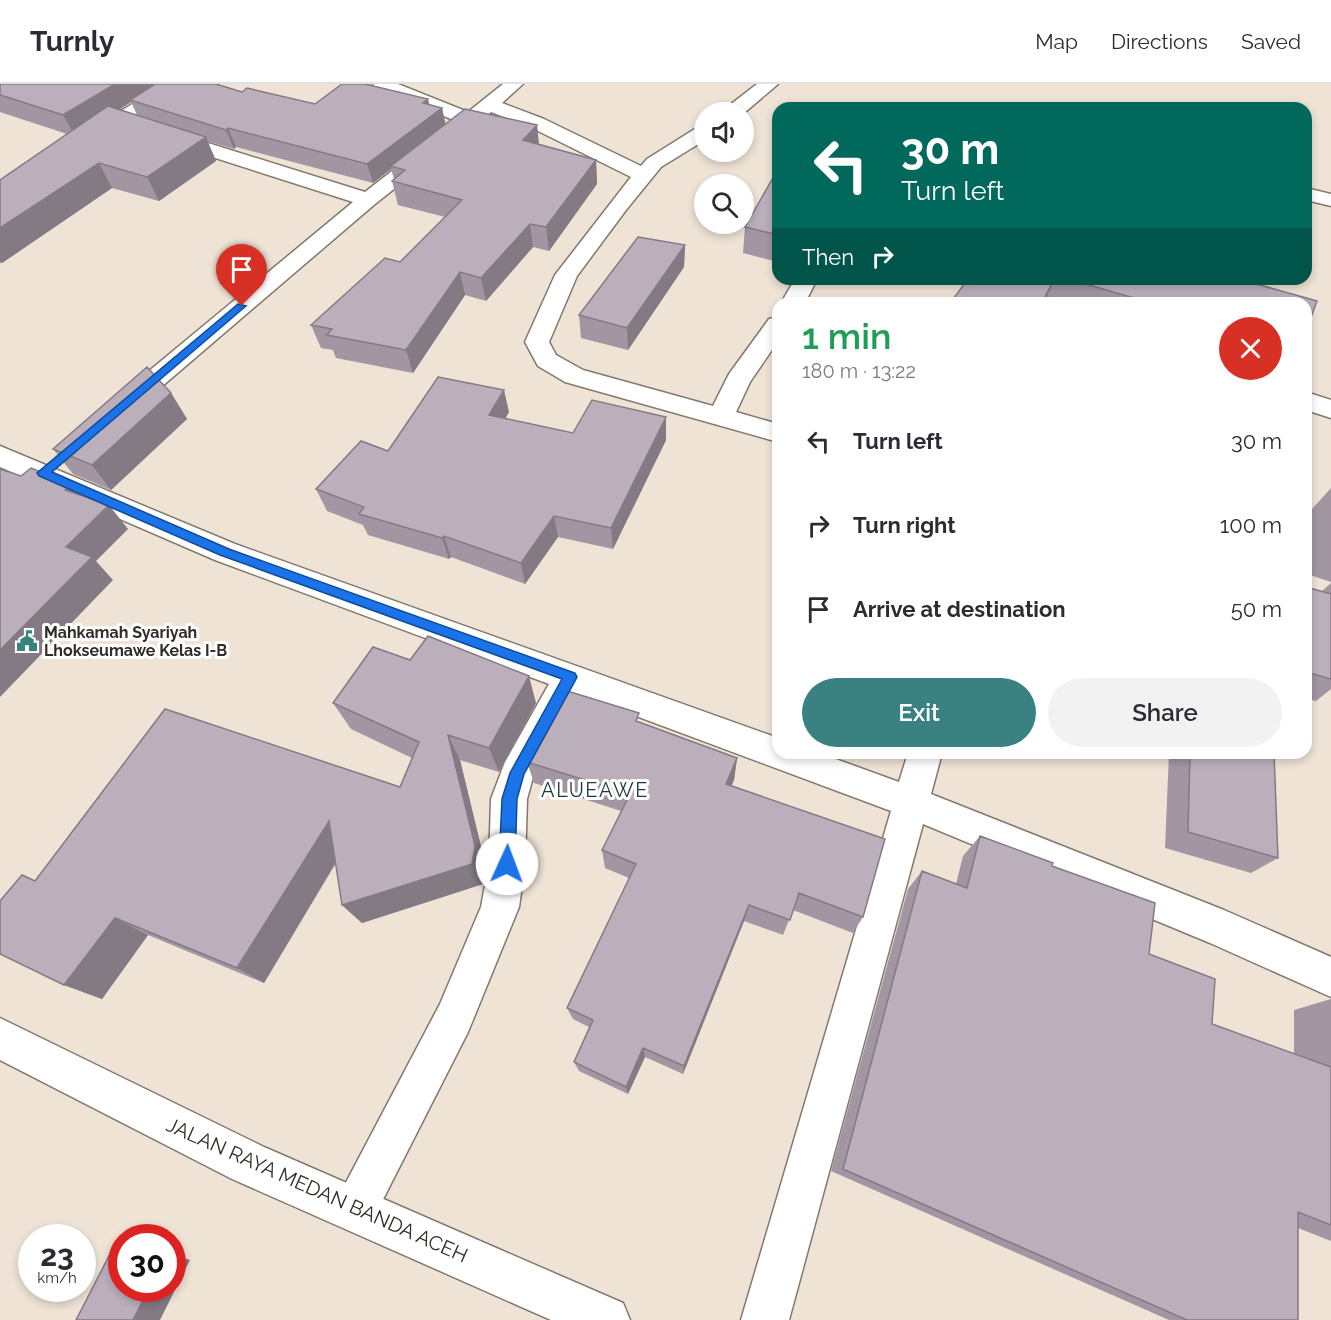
<!DOCTYPE html>
<html lang="en">
<head>
<meta charset="utf-8">
<style>
  body { margin:0; font-family:Raleway,sans-serif; background:#f2f2f3; color:#2b2b33; height:100vh; display:flex; flex-direction:column; font-size:22px; white-space:nowrap }
  * { box-sizing:border-box; margin:0 }
  p { font-size:20px; color:#7c7c81 }
  .icon { flex:none; width:33px; height:33px; fill:none; stroke:currentColor; stroke-width:2; stroke-linecap:round; stroke-linejoin:round }
  .map { position:relative; flex:1; overflow:hidden }
  .details { position:absolute; left:772px; top:213px; width:540px; height:462px; display:flex; flex-direction:column; background:#fff; border-radius:18px; box-shadow:0 3px 9px #0003 }
  .details>* { flex:none }
  .guide { position:absolute; left:772px; top:18px; width:540px; height:183px; border-radius:18px; box-shadow:0 3px 9px #0003; background:#00695c; color:#fff; overflow:hidden }
  .buttons { position:absolute; left:694px; top:18px; display:grid; gap:12px }
  .buttons a { display:grid; place-items:center; width:60px; height:60px; border-radius:50%; background:#fff; box-shadow:0 3px 9px #0003; font-size:30px }
  .speed { position:absolute; left:18px; top:1140px; display:flex; gap:12px; font-size:30px; font-weight:700; text-align:center }
  .speed>* { display:grid; place-content:center; width:78px; height:78px; border-radius:50%; background:#fff; box-shadow:0 3px 9px #0003; line-height:1 }
  .speed small { font-size:15px; font-weight:400 }
  .speed .limit { border:9px solid #d22; background:#fff; color:#111 }
  .pin { position:absolute; display:grid; place-items:center; width:51px; height:51px; color:#fff; margin:-62px -26px; border-radius:50% 50% 50% 0; rotate:-45deg; box-shadow:0 0 6px #0007 }
  .pin .icon { rotate:45deg }
  .me { position:absolute; width:66px; margin:-33px; rotate:2deg; stroke-linejoin:round; filter:drop-shadow(0 0 4px #0008) }
  .turn { display:flex; align-items:center; gap:21px; height:126px; padding:0 30px; font-size:27px }
  .turn .icon { width:78px; height:78px; stroke-width:2.5 }
  .turn b { display:block; font-size:42px; line-height:51px }
  .then { display:flex; align-items:center; height:57px; padding:0 30px; background:#0003; gap:12px; font-size:22px }
  .round { display:grid; place-items:center; flex:none; width:63px; height:63px; border-radius:32px; background:#f2f2f3 }
  .summary { display:flex; align-items:center; justify-content:space-between; height:102px; padding:0 30px }
  h1 { font-size:36px; font-weight:600; line-height:45px; color:#1e9e55 }
  .button { display:flex; gap:12px; margin-top:auto; padding:12px 30px }
  .button a { flex:1; height:69px; border-radius:36px; background:#3a8281; color:#fff; font-size:24px; font-weight:600; line-height:69px; text-align:center }
  .button a+a { background:#f2f2f3; color:#2b2b33 }
  ul { padding:0; list-style:none }
  li { display:flex; align-items:center; gap:18px; height:84px; padding:0 30px }
  li div { flex:1 }
  li b { display:block; font-size:22px }
  li em { font-style:normal }
  header { display:flex; align-items:center; gap:36px; box-sizing:border-box; height:84px; padding:0 30px; background:#fff; border-bottom:2px solid #e1e1e2 }
  header strong { font-size:28px }
  nav { display:flex; gap:33px; margin-inline-start:auto; font-size:21px }
  .map>svg:first-child { display:block }
  .lines { fill:none; stroke-linecap:round; stroke-linejoin:round }
  .minor-casing { stroke:#82796c; stroke-width:3 }
  .highway-casing { stroke:#82796c; stroke-width:3 }
  .minor { fill:#fff; fill-rule:evenodd }
  .highway { fill:#fff; fill-rule:evenodd }
  .wall { fill:#a296a2; fill-rule:evenodd }
  .shaded-wall { fill:#847a84 }
  .building { fill:#bcafbc; stroke:#847a84; stroke-width:1.5 }
  .route { fill:#1a73e8; stroke:#114b97; stroke-width:1.5 }
  .labels { text-anchor:middle; stroke-width:6; stroke-linejoin:round; paint-order:stroke }
  .poi-label { font-size:16px; font-weight:bold; fill:#302c27; stroke:#fff; text-anchor:start }
  .quarter-label { font-size:20px; letter-spacing:1.5px; fill:#193c3b; stroke:#fff }
  .near-street-label { font-size:20px; fill:#302c27; stroke:#fff }
</style>
</head>
<body>
<header>
<strong>Turnly</strong>
<nav><a>Map</a><a>Directions</a><a>Saved</a></nav>
</header>
<div class="map">
<svg width="1331" height="1236" viewBox="0 0 1331 1236">
  <rect width="100%" height="100%" fill="#eee3d5"/>
  <g class="lines">
    <defs>
      <path id="minor" d="M165,0H187L185,4L99,57H85L82,53L85,49Z
        M373,0H398L468,28L503,0H523L502,19L544,35L641,82L647,75L698,43L705,41V56L661,83L626,126L577,192L549,258L556,271L583,286L713,322L729,290L769,235L778,233V257L750,298L736,328L778,340V358L565,298L538,282L525,258L555,191L631,93L530,43L491,28L375,120L132,328L123,331L114,328L110,322L114,316L353,118L162,57L159,53L162,49H176L365,108L456,37L375,4Z
        M757,0H778L744,29L724,28L726,24Z
        M1306,104L1331,110V122L1306,116Z
        M795,195H817L805,219H781Z
        M1088,195H1111L1093,219H1069Z
        M1306,308L1331,316V334L1306,326Z
        M0,362L235,460L778,654V669H819L899,698L908,669H942L931,710L1224,826L1331,873V913L1210,859L923,740L789,1236H741L891,727L577,610L533,693L527,715L525,780L519,823L468,948L370,1141L354,1147L338,1141L332,1125L440,920L481,823L489,780L491,715L505,678L549,600L215,476L0,383Z"/>
      <path id="highway" d="M0,934L264,1063L623,1219L630,1236H551L232,1095L0,976Z"/>
    </defs>
    <use href="#minor" class="minor-casing"/>
    <use href="#highway" class="highway-casing"/>
    <use href="#minor" class="minor"/>
    <use href="#highway" class="highway"/>
  </g>
  <path class="wall" d="M0,0L242,8L315,20L429,21L442,24L445,40L537,41L539,60L596,76L597,100L549,167L533,163L486,217L465,211L413,289L336,274L333,266L321,264L311,241L400,178L445,133L398,121L392,97L394,95L391,85L373,99L236,63L234,65L207,57L216,77L159,117L112,104L2,179H0V96L67,50L0,28ZM131,18L137,31L119,26Z
    M778,85V178L743,169L745,143Z
    M685,161L684,183L628,266L581,254L579,231Z
    M968,195L1242,196L1306,219H1055Z
    M171,309L187,335L111,406L73,390L53,365Z
    M509,328L505,335L573,349L666,333V356L613,465L558,453L525,500L451,473L449,475L368,451L363,441L327,427L316,405L388,367Z
    M1331,404V498L1310,491L1312,425Z
    M1331,499V605L1316,617L1306,615V503L1322,507Z
    M333,619H536L499,688L460,676L486,783L483,800L362,839L342,821L336,779L264,899L148,851L102,915L64,901L35,797L400,703L412,674L351,645Z
    M640,638L737,674L734,696L731,702L863,833L853,849L793,826L783,851L744,837L683,990L645,973L628,1010L579,987L574,978L589,943L573,935L567,924L629,794L605,784L602,766L621,727L534,699L527,678Z
    M1169,669H1274L1278,774L1251,789L1165,764Z
    M980,752L1052,782L1149,870L1212,940L1294,970V926L1331,915V1157L1298,1144V1236H1169L831,1087L908,805L922,787L956,800L963,772Z"/>
  <path class="shaded-wall" d="M115,0H161L130,16L131,18L75,52L63,31Z
    M428,15L432,31L442,24L446,42L391,82V85L373,99L367,80L423,19Z
    M537,41L539,64L523,56Z
    M228,44L236,63L234,65L226,46Z
    M206,53L216,77L159,117L147,93Z
    M596,76L597,100L549,167L546,143Z
    M99,79L112,104L2,179L0,177V144Z
    M530,140L533,163L486,217L481,194Z
    M685,161L684,183L628,266L627,244Z
    M460,188L465,211L413,289L406,266Z
    M1055,195L1044,219H1042Z
    M504,306L509,328L494,354L489,331Z
    M171,309L187,335L111,406L92,381Z
    M666,333V356L613,465L611,444Z
    M71,401L91,425L65,406Z
    M109,421L128,445L96,477L113,496L0,613V566L66,463Z
    M554,432L558,453L525,500L521,479Z
    M444,452L451,473L449,475L442,454Z
    M529,592L536,619L499,688L489,664Z
    M448,651L460,676L486,783L483,800L362,839L342,821Z
    M737,674L734,696L723,721L726,700Z
    M329,737L348,758L264,899L237,884Z
    M749,821L744,837L683,990L684,982Z
    M115,834L148,851L102,915L64,901Z
    M643,964L645,973L628,1010L626,1003Z
    M172,1170L190,1176L160,1236H133L149,1204H172Z"/>
  <path class="building" d="M0,0H115L63,31L0,11Z
    M155,0H216L242,8L247,4L315,20L342,0H365L428,15L423,19L442,24L367,80L228,44L226,46L130,16Z
    M108,22L206,53L147,93L99,79L0,144V96Z
    M465,25L537,41L523,56L596,76L546,143L530,140L481,194L460,188L406,266L327,251L332,245L311,241L385,174L400,178L462,116L392,97L405,86L391,82Z
    M778,85V151L745,143Z
    M638,153L685,161L627,244L579,231Z
    M968,195H1054L1042,219H950Z
    M1068,195H1078V196L1107,195H1242V196L1317,217L1306,247V219H1140L1141,216Z
    M147,283L171,309L92,381L53,365Z
    M438,293L504,306L489,331L573,349L592,316L666,333L611,444L554,432L521,479L444,452L442,454L359,430L364,423L316,405L361,357L388,367Z
    M31,384L71,401L65,406L109,421L66,463L92,473L0,566V385L21,392Z
    M1306,503L1331,510V595L1306,588Z
    M428,552L529,592L489,664L448,651L475,762L472,780L342,821L329,737L237,884L115,834L64,901L0,870V817L22,791L35,797L165,625L400,703L419,658L333,619L373,563L410,576Z
    M564,606L639,629L636,637L737,674L726,700L885,755L863,833L799,809L790,836L749,821L684,982L643,964L626,1003L574,978L593,936L567,924L636,780L602,766L630,710L527,678Z
    M1190,669H1274L1278,774L1188,748Z
    M980,752L1053,779L1052,782L1155,819L1149,870L1215,895L1212,940L1331,983V1141L1298,1128V1236H1187L843,1085L922,787L967,804Z
    M114,1162L122,1165V1204H149L133,1236H76Z"/>
  <path class="route" d="M238,220L246,222L52,388L229,465L575,589L577,593L575,597L524,690L517,715L515,780L512,785L507,787L502,785L499,780L502,715L510,689L562,595L220,471L39,392L37,389Z"/>
  <defs>
    <symbol id="civic-bare" viewBox="-9 -9 18 18"><path d="M-.6-6.5H3V-4.5H.6V-3L4-1V1h2V6H-6V1h2V-1L-.6-3ZM-1.2 2.5V6h2.4V2.5Z" fill="#3a8281" stroke="#fff" stroke-width="2.5" paint-order="stroke"/></symbol>
  </defs>
  <g fill-rule="evenodd">
    <use href="#civic-bare" x="12" y="542" width="30" height="30"/>
  </g>
  <g class="labels">
    <g class="poi-label">
      <text x="44" y="554">Mahkamah Syariyah<tspan x="44" dy="18">Lhokseumawe Kelas I-B</tspan></text>
    </g>
    <g class="quarter-label">
      <text x="595" y="713">ALUEAWE</text>
    </g>
    <g class="near-street-label">
      <text transform="translate(317 1106) rotate(24)" y="7">JALAN RAYA MEDAN BANDA ACEH</text>
    </g>
  </g>
</svg>
<div class="buttons">
<a><svg class="icon" aria-label="sound" viewBox="0 0 24 24"><path d="M4 9h4l5-4v14l-5-4H4zM17 9q2 3 0 6"/></svg></a>
<a><svg class="icon" aria-label="search" viewBox="0 0 24 24"><circle cx="10" cy="10" r="6"/><path d="M15 15l6 6"/></svg></a>
</div>
<div class="speed"><div>23<small>km/h</small></div><div class="limit">30</div></div>
<div class="pin" style="left:242px;top:222px;background:#d93025"><svg class="icon" aria-label="arrive" viewBox="0 0 24 24"><path d="M6 21V4h12l-3 4 3 4H6"/></svg></div>
<svg class="me" style="left:507px;top:780px" viewBox="-20 -20 40 40"><circle r="19" fill="#fff"/><path d="M0-13L10 11 0 6-10 11z" fill="#1a73e8"/></svg>
<div class="guide">
<div class="turn"><svg class="icon" aria-label="left" viewBox="0 0 24 24"><path d="M17 20v-9H6M10 6l-5 5 5 5"/></svg><div><b>30 m</b>Turn left</div></div>
<div class="then">Then<svg class="icon" aria-label="right" viewBox="0 0 24 24"><path d="M7 20v-9h11M14 6l5 5-5 5"/></svg></div>
</div>
<section class="details">
<div class="summary"><div><h1>1 min</h1><p>180 m · 13:22</p></div><a class="round" style="background:#d93025;color:#fff"><svg class="icon" aria-label="close" viewBox="0 0 24 24"><path d="M6 6l12 12M18 6L6 18"/></svg></a></div>
<ul>
<li><svg class="icon" aria-label="left" viewBox="0 0 24 24"><path d="M17 20v-9H6M10 6l-5 5 5 5"/></svg><div><b>Turn left</b></div><em>30 m</em></li>
<li><svg class="icon" aria-label="right" viewBox="0 0 24 24"><path d="M7 20v-9h11M14 6l5 5-5 5"/></svg><div><b>Turn right</b></div><em>100 m</em></li>
<li><svg class="icon" aria-label="arrive" viewBox="0 0 24 24"><path d="M6 21V4h12l-3 4 3 4H6"/></svg><div><b>Arrive at destination</b></div><em>50 m</em></li>
</ul>
<div class="button"><a>Exit</a><a>Share</a></div>
</section>
</div>
</body>
</html>
